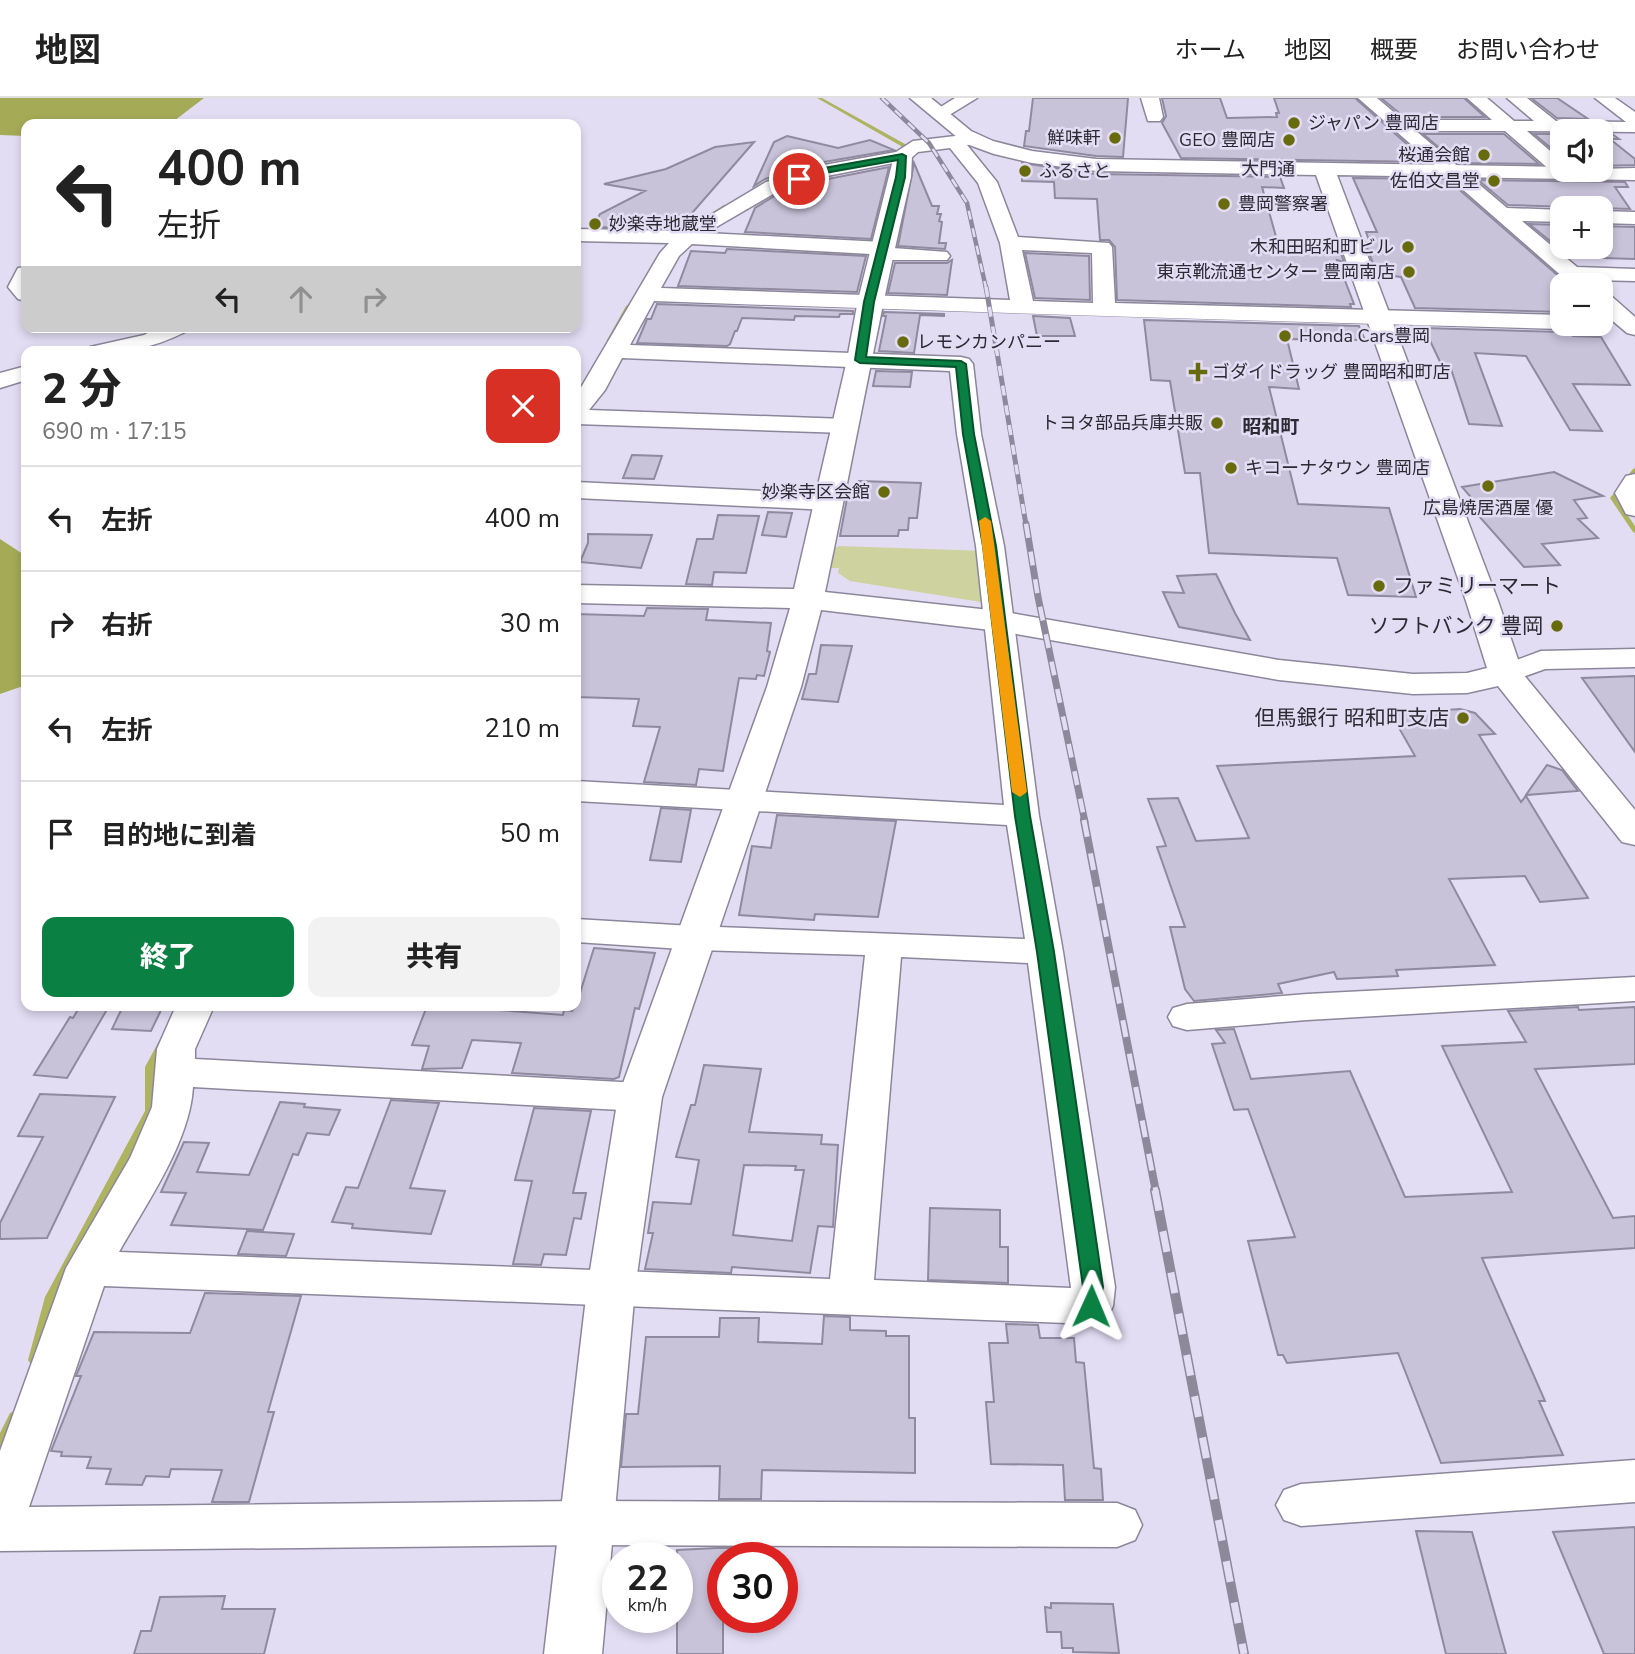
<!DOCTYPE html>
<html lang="ja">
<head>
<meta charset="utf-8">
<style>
  body { margin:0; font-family:"Nunito Sans","Noto Sans JP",sans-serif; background:#f2f2f2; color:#222; height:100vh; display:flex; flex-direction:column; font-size:26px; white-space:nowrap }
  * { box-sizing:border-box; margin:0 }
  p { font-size:23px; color:#767676 }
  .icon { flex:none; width:38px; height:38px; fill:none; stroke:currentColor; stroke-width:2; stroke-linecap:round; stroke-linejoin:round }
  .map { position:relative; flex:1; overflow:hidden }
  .side { position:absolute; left:21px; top:248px; width:560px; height:665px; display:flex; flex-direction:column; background:#fff; border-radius:14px; box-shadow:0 4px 10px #0003 }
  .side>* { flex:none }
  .top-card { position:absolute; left:21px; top:21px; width:560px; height:214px; border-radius:14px; box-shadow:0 4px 10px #0003; background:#fff; color:#222; overflow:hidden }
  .tools { position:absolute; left:1550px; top:21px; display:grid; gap:14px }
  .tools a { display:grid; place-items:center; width:63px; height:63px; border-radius:14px; background:#fff; box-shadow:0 4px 10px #0003; font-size:35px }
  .speed { position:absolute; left:602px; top:1444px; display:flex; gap:14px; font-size:35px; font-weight:700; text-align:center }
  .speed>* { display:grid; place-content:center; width:91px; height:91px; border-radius:50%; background:#fff; box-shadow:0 4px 10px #0003; line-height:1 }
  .speed small { font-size:18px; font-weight:400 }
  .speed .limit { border:10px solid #d22; background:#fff; color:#111 }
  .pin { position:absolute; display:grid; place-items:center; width:60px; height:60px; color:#fff; margin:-30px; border:4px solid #fff; border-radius:50%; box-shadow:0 2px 7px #0007 }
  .me { position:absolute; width:77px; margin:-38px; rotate:1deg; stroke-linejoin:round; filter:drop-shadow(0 0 5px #0008) }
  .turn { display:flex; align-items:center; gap:24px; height:147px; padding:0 21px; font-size:32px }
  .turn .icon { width:91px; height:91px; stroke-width:2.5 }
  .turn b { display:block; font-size:49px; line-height:60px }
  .lanes { display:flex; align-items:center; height:66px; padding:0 21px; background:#0003; justify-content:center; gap:35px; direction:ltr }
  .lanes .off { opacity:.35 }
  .round { display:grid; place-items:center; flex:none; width:74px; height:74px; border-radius:14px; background:#f2f2f2 }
  .summary { display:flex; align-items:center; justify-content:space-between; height:119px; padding:0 21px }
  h1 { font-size:42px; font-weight:800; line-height:52px }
  .cta { display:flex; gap:14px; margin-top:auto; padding:14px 21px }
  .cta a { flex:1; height:80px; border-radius:14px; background:#0b8043; color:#fff; font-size:28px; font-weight:800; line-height:80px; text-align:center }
  .cta a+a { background:#f2f2f2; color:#222 }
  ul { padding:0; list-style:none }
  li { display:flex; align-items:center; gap:21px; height:105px; padding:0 21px; border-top:2px solid #e0e0e0 }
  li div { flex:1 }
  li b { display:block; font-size:26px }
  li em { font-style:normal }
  header { display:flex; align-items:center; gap:42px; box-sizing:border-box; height:98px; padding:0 35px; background:#fff; border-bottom:2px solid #e0e0e0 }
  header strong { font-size:33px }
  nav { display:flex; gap:38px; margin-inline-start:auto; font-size:24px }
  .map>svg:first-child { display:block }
  .green { fill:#ced29e }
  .forest { fill:#a5aa57 }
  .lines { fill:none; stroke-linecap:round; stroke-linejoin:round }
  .stream { fill:#aeb360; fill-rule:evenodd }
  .building { fill:#c9c3da; stroke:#908a9f; stroke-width:2; fill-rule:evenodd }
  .street-casing { stroke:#8c869b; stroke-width:3 }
  .secondary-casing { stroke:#8c869b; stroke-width:3 }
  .street { fill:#fff; fill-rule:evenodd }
  .secondary { fill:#fff; fill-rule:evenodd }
  .rail-far4-casing { stroke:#8d899a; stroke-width:4.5 }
  .rail-far3-casing { stroke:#8d899a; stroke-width:5 }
  .rail-far2-casing { stroke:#8d899a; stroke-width:7 }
  .rail-far1-casing { stroke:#8d899a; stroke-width:8 }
  .rail-casing { stroke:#8d899a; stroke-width:10 }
  .rail-far4 { stroke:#e3ddf4; stroke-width:2.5; stroke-dasharray:9; stroke-linecap:butt }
  .rail-far3 { stroke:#e3ddf4; stroke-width:3.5; stroke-dasharray:10; stroke-linecap:butt }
  .rail-far2 { stroke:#e3ddf4; stroke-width:4.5; stroke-dasharray:14; stroke-linecap:butt }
  .rail-far1 { stroke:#e3ddf4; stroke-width:5; stroke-dasharray:17; stroke-linecap:butt }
  .rail { stroke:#e3ddf4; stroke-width:7; stroke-dasharray:21; stroke-linecap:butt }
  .route { fill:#0b8043; stroke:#07532c; stroke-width:2 }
  .slow { fill:#f59e0b }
  .poi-dot { fill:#686b0d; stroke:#e3ddf4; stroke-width:2.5 }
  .labels { text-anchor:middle; stroke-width:5; stroke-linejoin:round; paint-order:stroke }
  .far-poi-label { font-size:18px; fill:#2c2a33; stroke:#e3ddf4; text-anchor:start }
  .far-street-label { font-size:18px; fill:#2c2a33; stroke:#e3ddf4 }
  .far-neighbourhood-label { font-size:19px; font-weight:bold; fill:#2c2a33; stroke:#e3ddf4 }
  .poi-label { font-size:21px; fill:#2c2a33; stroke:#e3ddf4; text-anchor:end }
</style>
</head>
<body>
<header>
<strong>地図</strong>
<nav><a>ホーム</a><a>地図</a><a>概要</a><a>お問い合わせ</a></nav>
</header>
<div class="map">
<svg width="1635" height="1556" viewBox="0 0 1635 1556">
  <rect width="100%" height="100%" fill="#e3ddf4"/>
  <path class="green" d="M839,448L986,453L991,500L981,504L850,483L838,475L839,470H830L833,451Z"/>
  <path class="forest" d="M0,0H204L170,26H26V38L0,37Z
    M0,441L26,458V587L0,596Z"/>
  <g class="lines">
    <path class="stream" d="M817,0H822L905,46L906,52L898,57H894V55L902,51L901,48Z
      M724,107L728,108L678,140L673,139Z
      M629,206L632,208L613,242L608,243L607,242L626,208Z
      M1635,370V376L1616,400L1635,428V435L1633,434L1610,400L1633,371Z
      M162,942L165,943L167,945L155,969V1013L57,1199L40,1262L38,1265L34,1267L30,1265L28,1262L45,1199L145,1013V969L159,943Z
      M14,1313L18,1315L20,1318L4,1352L0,1353V1335L10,1315Z"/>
  </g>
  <path class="building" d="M1033,0H1128L1123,59L1096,58L1024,48L1026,33H1029Z
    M1162,0H1220L1227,20L1277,19L1276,15H1279L1274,0H1355L1427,64L1181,60L1162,25L1166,18Z
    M1381,0H1464L1485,19H1404Z
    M1531,0H1557L1588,21L1557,20Z
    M1423,36H1504L1539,66L1457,65Z
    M1534,36H1563V60Z
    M1601,36H1612L1619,41H1610L1635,61V67L1601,68Z
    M787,38L838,50L870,42L894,52L824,64L765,81L754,88L774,44Z
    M754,44L686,122L678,117L668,130L593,129L600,116L645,93L604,86L666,71L715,49Z
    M914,65L932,108H939L937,116H941L939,123L942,124L939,145H946L945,151L898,148Z
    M1022,65L1096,76L1280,79L1284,90L1262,89L1277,142L1337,144L1344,164L1337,162L1354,206H1350L1351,209L1117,202L1115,149L1109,142H1100L1097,101L1055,100L1054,84L1022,83Z
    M889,69L871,141L745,134L755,110L781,94L828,81Z
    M1353,80L1447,81L1563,182V214L1415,210L1401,179L1377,176L1365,144L1370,145L1366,134H1377Z
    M1478,82L1625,84L1628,89H1615L1630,111L1508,107Z
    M1529,126L1563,127V149H1601V128L1635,129V161L1570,159Z
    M727,151L866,158L857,194L678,188L691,153L725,155Z
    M1025,155L1089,158L1090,202L1035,200Z
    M952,162L947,197L888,195L895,165H947Z
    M657,206L768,210L853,213V216H840L839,219L795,218L794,222L742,220L737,233H735L730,246L727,248L637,245L645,226L647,221H651Z
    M884,214L944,216V218L920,217L914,255L879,253L886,218H883Z
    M1033,218L1070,220L1075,238H1037Z
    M1144,222L1359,228L1365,242L1287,241L1299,291L1269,289L1298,406L1389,410L1416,499L1348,497L1337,460L1209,455L1200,375H1185L1170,283L1151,282Z
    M1424,230L1563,234L1569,231L1573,238L1601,239L1630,287L1573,286L1602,333L1570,332L1526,258L1475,255L1502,328L1469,326L1451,271L1443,270Z
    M876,273L912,274L910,289L873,288Z
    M632,357L662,358L654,381L623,380Z
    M1554,374L1603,398L1574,402L1587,420L1578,421L1598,440L1542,446L1560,467L1524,469L1478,417H1483L1479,412H1482L1462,389Z
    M859,383L921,385L917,420H909L908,432H899L898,438H840L849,390L858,391Z
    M768,414L792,415L786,439L762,437Z
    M718,417L759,418L746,475L714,474L712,487L686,486L697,441H713Z
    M588,436L652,437L641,470L580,464L588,445Z
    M1216,476L1235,515L1250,542L1179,529L1163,494L1184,495L1177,478Z
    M647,510L708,511L706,522L771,525L767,553L770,554L764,578L757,577L756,581L739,580L723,673L699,671L696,687L644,684L660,629L633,628L639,601L576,599V516L644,518Z
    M821,547L852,548L838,604L802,601L809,576H816Z
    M1635,578V654L1582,580Z
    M1460,611L1475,615L1495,636L1479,637L1521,704L1526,698L1588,800L1540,804L1525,778L1449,781L1495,867L1396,872L1398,878L1337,881L1334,874L1278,886L1282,895L1194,903L1185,891L1170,829H1185L1157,749L1166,748L1148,701L1178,700L1196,743L1249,740L1217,668L1415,658L1391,616Z
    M1547,667L1562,672L1578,693L1526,697Z
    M661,710L691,712L681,764L650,762Z
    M777,717L896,723L878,819L815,816L814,822L739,817L752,748L771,750Z
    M594,850L655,855L639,911L635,910L619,979L614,981L512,975L521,945L472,942L462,970L422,971L429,948L412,947L427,908H501L500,912L563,917L564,912L572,913L576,908Z
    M80,908H109L67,980L34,977L70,919L73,920Z
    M123,908H163L151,933L112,931Z
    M1578,909L1579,912L1635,909V966L1535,971L1613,1120L1635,1118V1150L1482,1160L1545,1303H1539L1563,1357L1441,1365L1398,1255L1287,1265L1283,1257H1278L1248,1143L1295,1139L1248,1011L1234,1012L1212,946L1225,945L1216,932L1234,931L1251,981L1350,973L1405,1099L1512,1094L1442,948L1526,944L1508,913Z
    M704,967L761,971L749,1034L822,1037L821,1046L838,1047L833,1129L818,1128L810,1175L732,1169L731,1175L645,1171L653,1135H648L653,1104L691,1106L699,1062L676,1059L691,1007H695ZM744,1067L796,1068L795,1072H804L792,1143L733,1137Z
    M40,996L115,999L47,1140L0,1141V1125L43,1039L18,1038Z
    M391,1002L439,1005L410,1090L445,1093L431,1136L352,1130L353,1126L332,1124L346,1089L358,1090Z
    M280,1004L305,1006L304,1009L340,1012L329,1037L307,1035L298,1057L293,1056L263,1132L171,1127L186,1095L161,1094L184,1044L209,1045L197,1074L249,1077Z
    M534,1010L591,1013L573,1095H586L581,1121L574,1120L566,1157L544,1156L541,1167L513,1166L532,1083L515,1082Z
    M930,1110L1000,1112V1149H1008V1185L928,1182Z
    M247,1133L294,1136L286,1158L238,1156Z
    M205,1195L301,1198L268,1314H274L249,1404H212L222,1372L171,1371L169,1379L146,1378L142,1387L106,1386L111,1371L87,1370L91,1359L61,1358L62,1354L51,1353L81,1278H76L94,1234L190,1235Z
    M824,1218L850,1219V1232L886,1233V1238H909V1320H915V1375L762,1372L761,1401H719L720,1368L621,1369L626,1316H638L646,1239H719L720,1220H759L758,1244L822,1246Z
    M1006,1226L1038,1227L1040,1240H1074L1076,1264L1084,1265L1094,1370L1101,1371L1103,1402H1065L1063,1367L991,1366L986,1304H994L989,1245H1008Z
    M1635,1429V1556H1604L1553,1434Z
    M1416,1433L1472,1434L1506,1556H1446Z
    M717,1450H760V1460H723V1556H677V1452Z
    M225,1498L222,1511H275L264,1556H134L141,1533H151L160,1499Z
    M1051,1505L1113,1506L1119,1555L1073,1554V1550H1062L1061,1534H1047L1045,1509L1051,1510Z"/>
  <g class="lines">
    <defs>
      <path id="street" d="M955,0H977L946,19H934L931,15Z
        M1141,0H1159L1163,19L1160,23H1148Z
        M1358,0H1377L1403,22H1492L1467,0H1487L1514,23H1534L1507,0H1527L1556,23L1626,24L1595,0H1615L1635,14V34L1527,33L1563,64V72H1572L1574,75L1572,79H1558L1505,33H1416L1507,110L1563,112V124L1522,123L1577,169L1635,171V183L1592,182L1596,187H1572Z
        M972,36L981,41L978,45L967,47L997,84L1018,139L1109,145L1112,149L1115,205L1563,217V226H1573L1563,231C1260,223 957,214 654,203L630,247L961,259L969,261L973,266L981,336L1004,448L1039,718L1063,854L1115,1189L1113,1208L1107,1220L1091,1226L104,1188L29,1409L585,1403L1117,1405L1135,1412L1142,1427L1135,1442L1117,1449L585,1447L0,1453V1353L66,1170L130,1060L152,1009L157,951L176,908H214L195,951V961L640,985L654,989L660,999L654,1009L640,1013L193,989C190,1044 146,1106 119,1154L830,1181L865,857L697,852L576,844V821L692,828L1025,841L1007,727L576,703V683L1004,707L976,448L957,336L950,273L622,260L605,292L589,312L846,321L855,323L858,328L855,333L846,335L576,326V298L660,155L669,145L576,143V131L684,133L766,84L824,67L896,54L913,43ZM950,50L978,85L1000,145L1010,202L661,190L679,158L692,146L871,156L874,160L881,162H947L950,158L947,154L893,150L890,146L883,144L706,135L780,92L827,78L909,62L918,54ZM1022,152L1092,155L1093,205L1033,203ZM901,859L1028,865L1071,1190L874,1182Z
        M1601,113L1635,114V126L1601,125Z
        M26,169V203L18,201L8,189L18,170Z
        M1601,195L1609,196L1635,219V237L1627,235L1601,213Z
        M159,229H188L185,234C149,252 126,254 87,254L90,249L144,237Z
        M26,268V282L0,290V275Z
        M1635,376V418L1626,416L1615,395L1626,378Z
        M576,384L829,396L838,398L842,404L838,410L829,412L576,400Z
        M1635,551V569L1545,571L1506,585L1495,582L1491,576L1495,570L1541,553Z
        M1635,879V903L1307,922L1187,932L1173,928L1168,919L1173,910L1187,906L1307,896Z
        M1635,1362V1404L1301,1428L1284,1422L1276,1407L1284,1392L1301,1386Z"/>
      <path id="secondary" d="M910,0H931L971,33L993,43L1032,53L1096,61L1563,69V72L1635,70V82L1337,77L1498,503L1523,576L1635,712V747L1622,744L1498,588L1467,595L1413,596L1279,582L999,533L821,512L801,589L662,999L635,1191L602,1556H544L587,1191L618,999L767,589L790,510L576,505V487L794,491L847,262L858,202L895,54H909L912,58L911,79C879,216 854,355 825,494L999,513L1279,562L1413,576L1467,575L1487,570L1466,503L1316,77L1096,73L1032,65L994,56L964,45Z"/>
    </defs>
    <use href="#street" class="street-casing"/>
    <use href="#secondary" class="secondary-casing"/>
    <use href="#street" class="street"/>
    <use href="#secondary" class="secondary"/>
    <defs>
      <path id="rail-far4" d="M882,0L929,45L967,105L986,190"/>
      <path id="rail-far3" d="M986,189L1026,427"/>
      <path id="rail-far2" d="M1026,426L1038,499L1085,724"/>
      <path id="rail-far1" d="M1084,722L1156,1094"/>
      <path id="rail" d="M1155,1092L1244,1556"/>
    </defs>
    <use href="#rail-far4" class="rail-far4-casing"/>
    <use href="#rail-far3" class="rail-far3-casing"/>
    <use href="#rail-far2" class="rail-far2-casing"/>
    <use href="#rail-far1" class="rail-far1-casing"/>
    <use href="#rail" class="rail-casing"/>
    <use href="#rail-far4" class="rail-far4"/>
    <use href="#rail-far3" class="rail-far3"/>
    <use href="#rail-far2" class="rail-far2"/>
    <use href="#rail-far1" class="rail-far1"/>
    <use href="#rail" class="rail"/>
  </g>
  <path class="route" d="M902,56L906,58L905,79L874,204L866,259L961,263L966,266L974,336L996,448L1030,718L1054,854L1103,1189L1098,1214L1091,1216L1083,1214L1080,1208L1083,1189L1037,854L1015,718L983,448L963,336L956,269L860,265L855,262L864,204L896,79L898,62L825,75L799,83L794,81L824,70Z"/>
  <path class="slow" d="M985,419L991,423L1027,694L1020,699L1012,694L979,423Z"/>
  <g class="poi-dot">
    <circle cx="1294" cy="25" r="7"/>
    <circle cx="1115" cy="40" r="7"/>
    <circle cx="1289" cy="42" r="7"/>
    <circle cx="1484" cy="57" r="7"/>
    <circle cx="1025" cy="73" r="7"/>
    <circle cx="1494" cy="83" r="7"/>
    <circle cx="1224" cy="106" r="7"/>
    <circle cx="595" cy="126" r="7"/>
    <circle cx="1408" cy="149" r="7"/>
    <circle cx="1409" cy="174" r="7"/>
    <circle cx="1285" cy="238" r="7"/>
    <circle cx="903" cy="244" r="7"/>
    <path d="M1194.5 263.5h7v7h7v7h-7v7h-7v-7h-7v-7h7z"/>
    <circle cx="1217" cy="325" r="7"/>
    <circle cx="1231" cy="370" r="7"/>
    <circle cx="1488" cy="388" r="7"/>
    <circle cx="884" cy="394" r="7"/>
    <circle cx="1379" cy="488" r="7"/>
    <circle cx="1557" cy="528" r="7"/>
    <circle cx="1463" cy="620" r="7"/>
  </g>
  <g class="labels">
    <g class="far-poi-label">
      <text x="1308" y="31">ジャパン 豊岡店</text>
      <text x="1101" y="46" text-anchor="end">鮮味軒</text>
      <text x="1275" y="48" text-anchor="end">GEO 豊岡店</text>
      <text x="1470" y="63" text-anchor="end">桜通会館</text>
      <text x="1039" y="79">ふるさと</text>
      <text x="1480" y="89" text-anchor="end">佐伯文昌堂</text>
      <text x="1238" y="112">豊岡警察署</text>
      <text x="609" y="132">妙楽寺地蔵堂</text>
      <text x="1394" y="155" text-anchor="end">木和田昭和町ビル</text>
      <text x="1395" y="180" text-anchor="end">東京靴流通センター 豊岡南店</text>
      <text x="1299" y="244">Honda Cars豊岡</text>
      <text x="917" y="250">レモンカンパニー</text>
      <text x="1212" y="280">ゴダイドラッグ 豊岡昭和町店</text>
      <text x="1203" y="331" text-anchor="end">トヨタ部品兵庫共販</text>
      <text x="1245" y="376">キコーナタウン 豊岡店</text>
      <text x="870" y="400" text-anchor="end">妙楽寺区会館</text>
      <text x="1488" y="416" text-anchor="middle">広島焼居酒屋 優</text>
    </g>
    <g class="far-street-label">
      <text transform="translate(1268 71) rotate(1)" y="6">大門通</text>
    </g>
    <g class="far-neighbourhood-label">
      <text x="1271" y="335">昭和町</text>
    </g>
    <g class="poi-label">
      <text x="1393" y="495" text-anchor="start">ファミリーマート</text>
      <text x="1543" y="535">ソフトバンク 豊岡</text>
      <text x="1449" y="627">但馬銀行 昭和町支店</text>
    </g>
  </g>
</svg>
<div class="tools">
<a><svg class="icon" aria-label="sound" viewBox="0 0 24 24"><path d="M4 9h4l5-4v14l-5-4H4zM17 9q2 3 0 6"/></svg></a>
<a>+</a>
<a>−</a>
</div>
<div class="speed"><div>22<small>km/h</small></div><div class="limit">30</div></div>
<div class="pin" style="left:799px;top:81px;background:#d93025"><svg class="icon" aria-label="arrive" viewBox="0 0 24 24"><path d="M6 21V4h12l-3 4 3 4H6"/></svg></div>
<svg class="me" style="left:1091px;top:1208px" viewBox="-20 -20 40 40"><path d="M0-17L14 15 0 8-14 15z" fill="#0b8043" stroke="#fff" stroke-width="4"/></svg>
<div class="top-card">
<div class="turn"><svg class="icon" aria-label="left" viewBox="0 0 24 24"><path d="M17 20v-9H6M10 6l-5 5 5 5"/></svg><div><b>400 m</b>左折</div></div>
<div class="lanes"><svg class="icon" aria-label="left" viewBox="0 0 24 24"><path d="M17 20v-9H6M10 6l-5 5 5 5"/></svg><svg class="icon off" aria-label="ahead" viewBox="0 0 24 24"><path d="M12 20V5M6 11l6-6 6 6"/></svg><svg class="icon off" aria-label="right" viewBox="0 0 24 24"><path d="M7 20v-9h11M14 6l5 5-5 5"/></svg></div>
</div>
<section class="side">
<div class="summary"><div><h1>2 分</h1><p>690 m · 17:15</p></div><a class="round" style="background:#d93025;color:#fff"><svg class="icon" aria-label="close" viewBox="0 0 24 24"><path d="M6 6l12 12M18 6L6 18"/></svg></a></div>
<ul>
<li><svg class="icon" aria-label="left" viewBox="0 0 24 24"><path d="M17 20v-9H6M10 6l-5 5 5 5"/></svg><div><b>左折</b></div><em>400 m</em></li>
<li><svg class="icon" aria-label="right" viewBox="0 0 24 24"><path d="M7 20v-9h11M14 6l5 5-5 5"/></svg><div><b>右折</b></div><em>30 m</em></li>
<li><svg class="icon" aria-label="left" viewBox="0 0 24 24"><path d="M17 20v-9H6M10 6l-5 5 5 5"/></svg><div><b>左折</b></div><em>210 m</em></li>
<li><svg class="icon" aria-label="arrive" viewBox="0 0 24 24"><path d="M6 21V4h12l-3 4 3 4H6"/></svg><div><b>目的地に到着</b></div><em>50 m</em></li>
</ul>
<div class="cta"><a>終了</a><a>共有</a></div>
</section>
</div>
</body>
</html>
